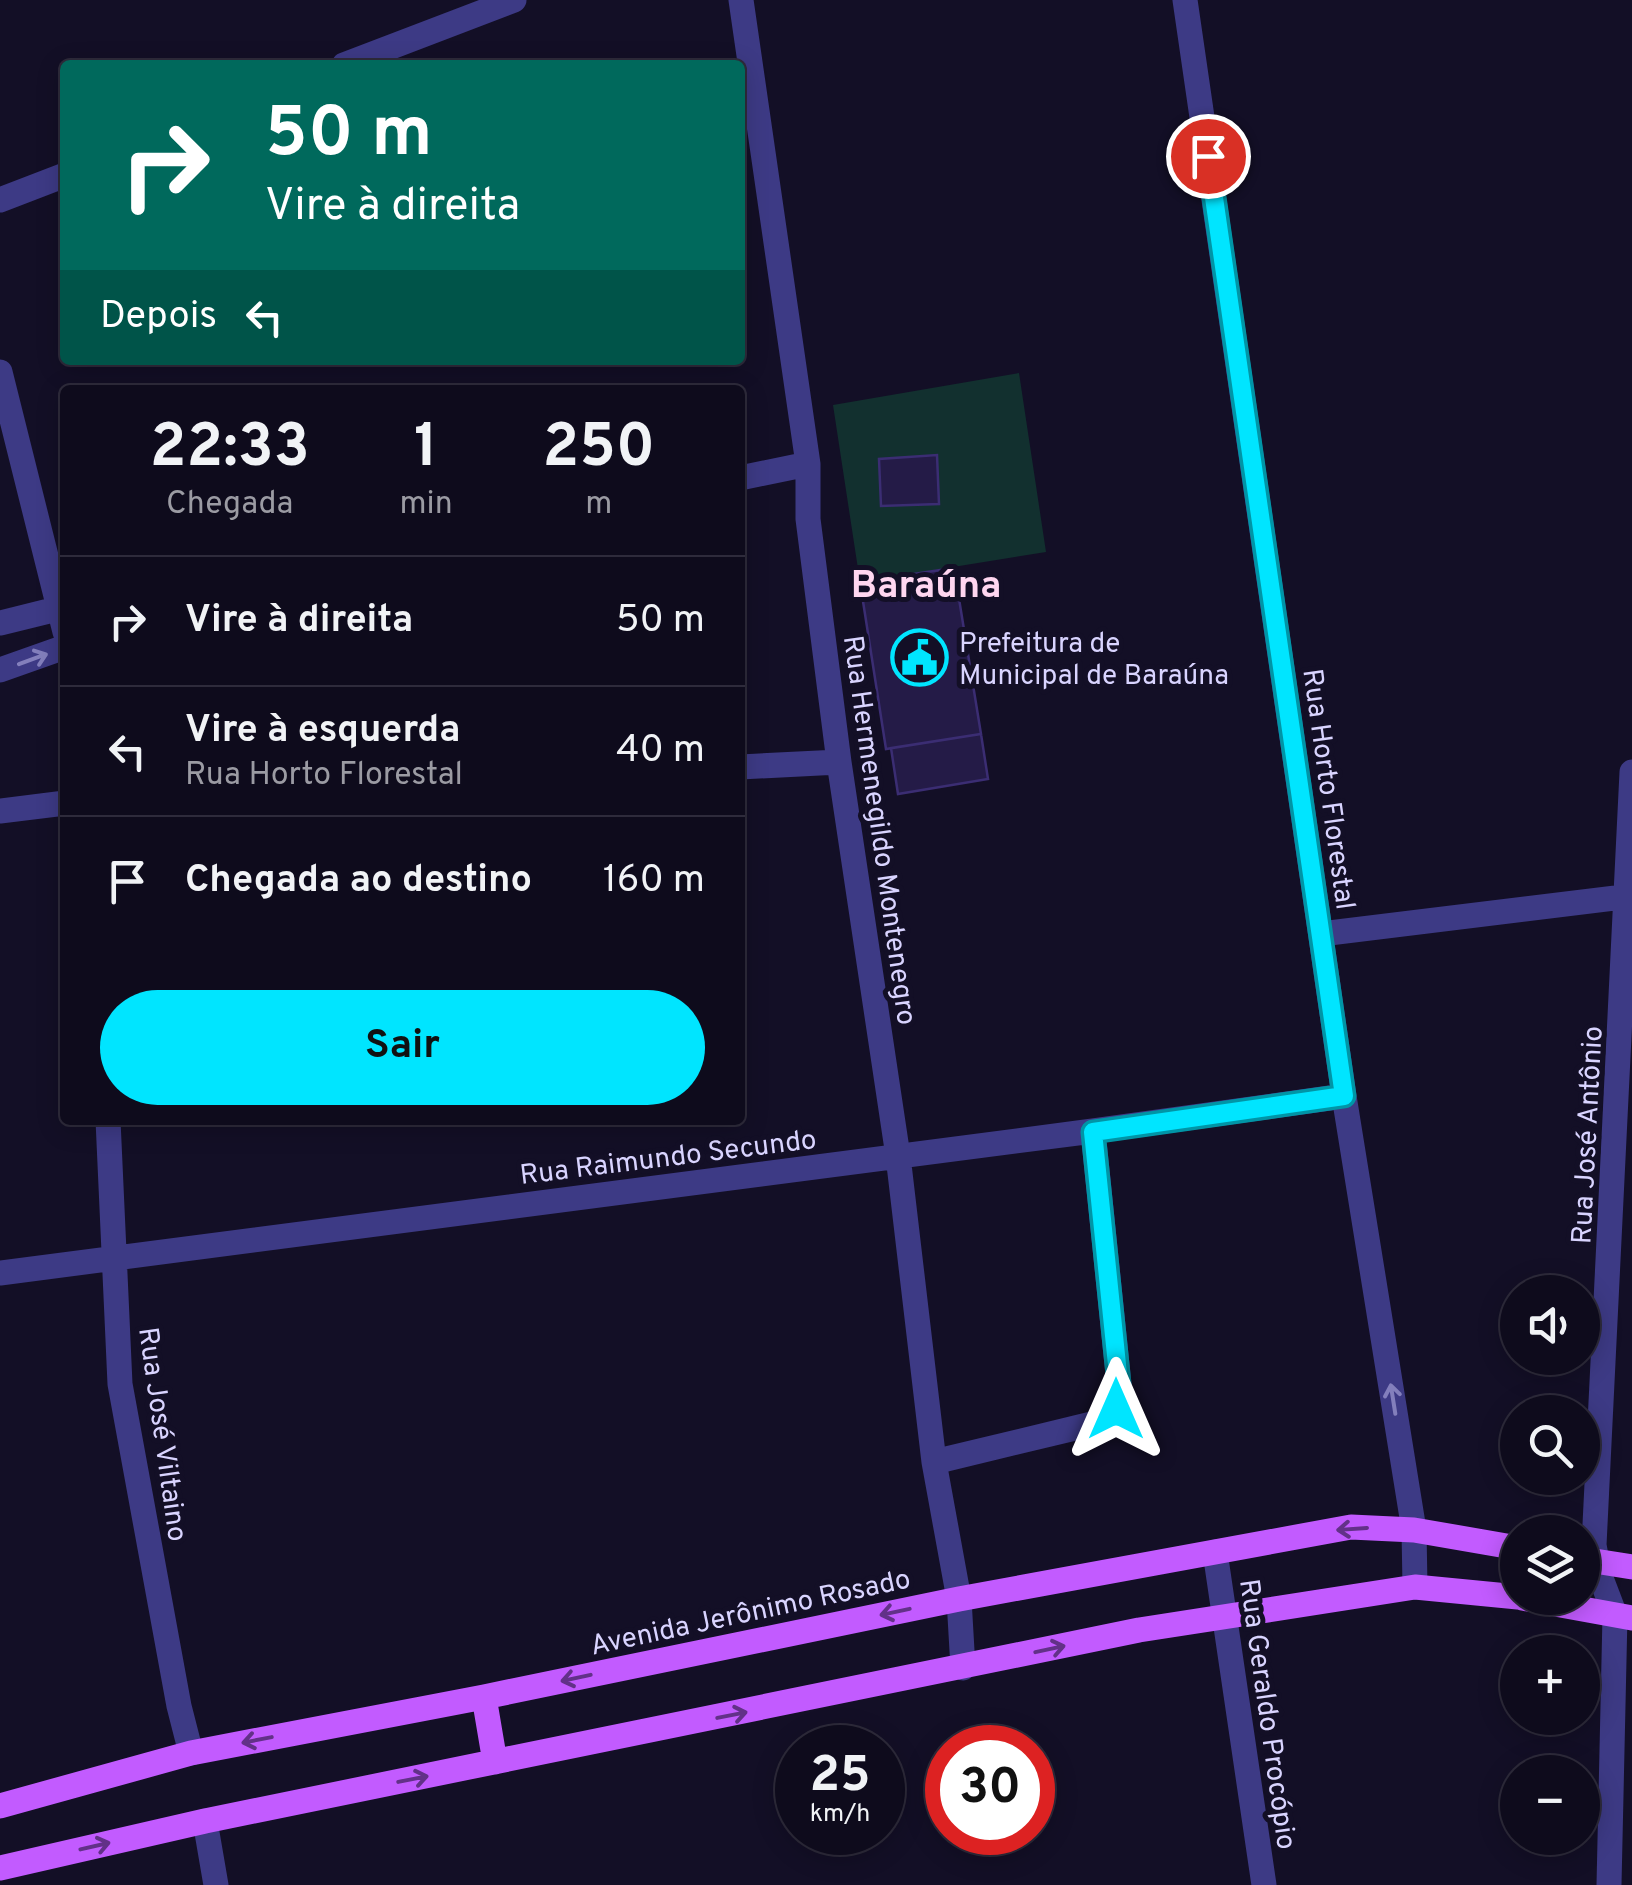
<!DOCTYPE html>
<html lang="pt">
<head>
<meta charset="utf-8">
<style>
  body { margin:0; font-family:Overpass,sans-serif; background:#1c1929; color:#f1f3f6; height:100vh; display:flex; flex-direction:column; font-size:38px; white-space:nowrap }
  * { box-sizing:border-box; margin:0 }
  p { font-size:32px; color:#9b9ba3 }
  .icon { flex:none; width:55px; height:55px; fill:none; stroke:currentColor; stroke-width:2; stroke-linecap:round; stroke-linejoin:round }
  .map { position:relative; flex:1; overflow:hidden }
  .side { position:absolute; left:60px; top:385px; width:685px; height:740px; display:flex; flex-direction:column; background:#0e0b1c; border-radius:10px; box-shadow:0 5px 25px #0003,0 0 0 2px #2e2b3b }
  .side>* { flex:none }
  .top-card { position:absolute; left:60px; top:60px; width:685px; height:305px; border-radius:10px; box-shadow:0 5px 25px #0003,0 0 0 2px #2e2b3b; background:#00695c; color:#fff; overflow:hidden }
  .controls { position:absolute; left:1500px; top:1275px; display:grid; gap:20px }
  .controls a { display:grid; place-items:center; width:100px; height:100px; border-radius:50%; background:#0e0b1c; box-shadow:0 5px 25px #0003,0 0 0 2px #2e2b3b; font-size:50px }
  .speed { position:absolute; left:775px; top:1725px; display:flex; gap:20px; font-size:50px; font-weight:700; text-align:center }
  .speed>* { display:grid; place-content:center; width:130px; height:130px; border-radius:50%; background:#0e0b1c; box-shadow:0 5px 25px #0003,0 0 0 2px #2e2b3b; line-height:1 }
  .speed small { font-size:25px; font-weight:400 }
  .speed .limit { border:15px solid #d22; background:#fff; color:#111 }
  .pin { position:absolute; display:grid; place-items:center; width:85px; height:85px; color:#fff; margin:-42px; border:5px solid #fff; border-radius:50%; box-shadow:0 2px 10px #0007 }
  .me { position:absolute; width:110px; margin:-55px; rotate:0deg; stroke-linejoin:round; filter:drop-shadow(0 0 8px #0008) }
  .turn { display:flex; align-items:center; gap:35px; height:210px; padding:0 40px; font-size:45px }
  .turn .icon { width:130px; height:130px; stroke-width:2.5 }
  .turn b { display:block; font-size:70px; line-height:85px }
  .then { display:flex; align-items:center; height:95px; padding:0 40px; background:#0003; gap:20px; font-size:38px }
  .eta { display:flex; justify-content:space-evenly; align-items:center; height:170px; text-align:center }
  .eta b { font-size:60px; font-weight:700; line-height:70px }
  .button { display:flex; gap:20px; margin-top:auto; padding:20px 40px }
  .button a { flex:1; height:115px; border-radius:60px; background:#00e5ff; color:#111; font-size:40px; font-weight:700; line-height:115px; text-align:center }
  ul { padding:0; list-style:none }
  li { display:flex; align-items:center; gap:30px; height:130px; padding:0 40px; border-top:2px solid #2e2b3b }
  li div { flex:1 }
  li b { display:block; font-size:38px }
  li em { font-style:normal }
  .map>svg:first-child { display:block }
  .green { fill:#12302f; fill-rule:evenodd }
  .building { fill:#241b47; stroke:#3b2d73; stroke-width:2.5 }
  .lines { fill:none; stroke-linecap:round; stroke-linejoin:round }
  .minor { stroke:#3d3a85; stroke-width:25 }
  .major { stroke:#c25bff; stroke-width:25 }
  .oneway { stroke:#837fbc }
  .oneway2 { stroke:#623188 }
  .route-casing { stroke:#0095a6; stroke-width:25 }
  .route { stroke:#00e5ff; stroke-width:18 }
  .labels { text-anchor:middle; stroke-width:10; stroke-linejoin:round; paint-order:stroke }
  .poi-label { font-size:28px; fill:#d9d4ff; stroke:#130f26; text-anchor:start }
  .street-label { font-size:28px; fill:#d9d4ff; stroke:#130f26 }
  .district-label { font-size:38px; font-weight:bold; fill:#ffd6f0; stroke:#130f26 }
</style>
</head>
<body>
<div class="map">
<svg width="1632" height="1885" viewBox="0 0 1632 1885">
  <rect width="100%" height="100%" fill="#130f26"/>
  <path class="green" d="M1019,373L1046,552L860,582L833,405ZM936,455L939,503L882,506L879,459Z"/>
  <path class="building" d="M937,455L939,504L881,506L879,459Z
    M954,568L981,734L886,749L860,582Z
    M981,734L988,779L898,794L891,748Z"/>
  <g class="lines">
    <path class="minor" d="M741,0L808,464V519L839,762L898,1156L934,1462L959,1599L963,1668
      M1185,0L1344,1096L1414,1530L1415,1587
      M344,65L514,0
      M0,200L65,175
      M0,372L65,632
      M740,478L808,464
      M0,623L65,607
      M0,670L65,647
      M740,767L839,762
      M0,811L65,803
      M1321,934L1632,896
      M108,1120L120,1384L179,1706L191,1753
      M0,1273L1093,1131L1344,1096
      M934,1462L1100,1422L1116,1409L1119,1384L1093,1131
      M1215,1552L1264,1885
      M205,1821L216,1885
      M1609,1885L1615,1615L1599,1573L1594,1545L1632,772"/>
    <path class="major" d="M1582,1559L1632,1567
      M1522,1598L1632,1618
      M484,1697L495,1762
      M0,1806L191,1753L484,1697L959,1599L1351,1527L1414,1530L1518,1548
      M0,1868L205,1821L1139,1630L1415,1587L1518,1597"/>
  </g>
  <defs><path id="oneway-shaft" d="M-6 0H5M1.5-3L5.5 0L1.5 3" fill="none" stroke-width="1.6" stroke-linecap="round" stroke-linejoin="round" transform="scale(2.5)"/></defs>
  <g class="oneway">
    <use href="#oneway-shaft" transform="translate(33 659) rotate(-20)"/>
    <use href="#oneway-shaft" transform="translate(1393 1399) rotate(-99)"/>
  </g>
  <g class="oneway2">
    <use href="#oneway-shaft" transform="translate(1352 1529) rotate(176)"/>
    <use href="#oneway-shaft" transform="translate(895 1612) rotate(168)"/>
    <use href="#oneway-shaft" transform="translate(1050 1649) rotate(-12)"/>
    <use href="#oneway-shaft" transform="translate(576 1678) rotate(168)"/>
    <use href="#oneway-shaft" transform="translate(732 1715) rotate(-11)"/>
    <use href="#oneway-shaft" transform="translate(257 1740) rotate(169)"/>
    <use href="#oneway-shaft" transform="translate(413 1779) rotate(-11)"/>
    <use href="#oneway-shaft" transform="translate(95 1846) rotate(-13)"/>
  </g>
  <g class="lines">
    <defs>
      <path id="route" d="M1116,1409L1119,1384L1093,1132L1344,1096L1208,156"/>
    </defs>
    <use href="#route" class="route-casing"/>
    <use href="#route" class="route"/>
  </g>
  <defs>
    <symbol id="civic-ring" viewBox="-11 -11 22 22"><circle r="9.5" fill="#130f26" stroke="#00e5ff" stroke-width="1.5"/><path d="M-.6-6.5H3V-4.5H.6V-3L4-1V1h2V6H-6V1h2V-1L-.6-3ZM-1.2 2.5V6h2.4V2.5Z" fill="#00e5ff"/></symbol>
  </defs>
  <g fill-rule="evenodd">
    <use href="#civic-ring" x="888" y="626" width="63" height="63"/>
  </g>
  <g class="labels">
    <g class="poi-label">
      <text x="959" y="652">Prefeitura de<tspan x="959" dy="32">Municipal de Baraúna</tspan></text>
    </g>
    <g class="street-label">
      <text transform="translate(1330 789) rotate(82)" y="10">Rua Horto Florestal</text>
      <text transform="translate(881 830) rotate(82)" y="10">Rua Hermenegildo Montenegro</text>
      <text transform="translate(1586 1135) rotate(-87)" y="10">Rua José Antônio</text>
      <text transform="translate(668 1156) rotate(-7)" y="10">Rua Raimundo Secundo</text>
      <text transform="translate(164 1434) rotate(82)" y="10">Rua José Viltaino</text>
      <text transform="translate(750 1611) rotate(-12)" y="10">Avenida Jerônimo Rosado</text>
      <text transform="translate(1269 1714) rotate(82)" y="10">Rua Geraldo Procópio</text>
    </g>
    <g class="district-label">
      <text x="926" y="597">Baraúna</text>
    </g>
  </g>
</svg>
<div class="controls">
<a><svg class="icon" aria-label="sound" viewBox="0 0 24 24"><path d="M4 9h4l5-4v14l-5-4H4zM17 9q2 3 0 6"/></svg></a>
<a><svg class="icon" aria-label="search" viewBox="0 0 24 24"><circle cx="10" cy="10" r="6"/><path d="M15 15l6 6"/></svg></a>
<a><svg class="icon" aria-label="layers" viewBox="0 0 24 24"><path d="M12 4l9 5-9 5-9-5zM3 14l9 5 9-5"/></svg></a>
<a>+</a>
<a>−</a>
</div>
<div class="speed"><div>25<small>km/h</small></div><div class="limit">30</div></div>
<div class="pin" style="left:1208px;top:156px;background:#d93025"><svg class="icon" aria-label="arrive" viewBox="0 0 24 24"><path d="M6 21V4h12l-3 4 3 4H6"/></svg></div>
<svg class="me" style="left:1116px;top:1409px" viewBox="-20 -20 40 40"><path d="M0-17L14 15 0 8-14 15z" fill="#00e5ff" stroke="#fff" stroke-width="4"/></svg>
<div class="top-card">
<div class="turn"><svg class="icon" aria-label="right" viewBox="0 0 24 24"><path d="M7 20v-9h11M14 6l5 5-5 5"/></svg><div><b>50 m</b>Vire à direita</div></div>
<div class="then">Depois<svg class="icon" aria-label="left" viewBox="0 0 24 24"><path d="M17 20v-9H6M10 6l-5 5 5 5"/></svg></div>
</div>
<section class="side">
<div class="eta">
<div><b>22:33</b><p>Chegada</p></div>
<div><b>1</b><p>min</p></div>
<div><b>250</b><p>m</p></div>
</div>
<ul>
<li><svg class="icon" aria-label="right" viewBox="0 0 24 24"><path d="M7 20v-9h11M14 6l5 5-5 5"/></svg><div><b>Vire à direita</b></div><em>50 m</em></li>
<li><svg class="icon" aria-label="left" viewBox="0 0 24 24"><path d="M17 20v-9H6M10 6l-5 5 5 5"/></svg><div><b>Vire à esquerda</b><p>Rua Horto Florestal</p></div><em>40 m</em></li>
<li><svg class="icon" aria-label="arrive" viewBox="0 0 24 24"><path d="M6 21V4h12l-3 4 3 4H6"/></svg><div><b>Chegada ao destino</b></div><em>160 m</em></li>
</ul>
<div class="button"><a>Sair</a></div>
</section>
</div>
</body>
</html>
